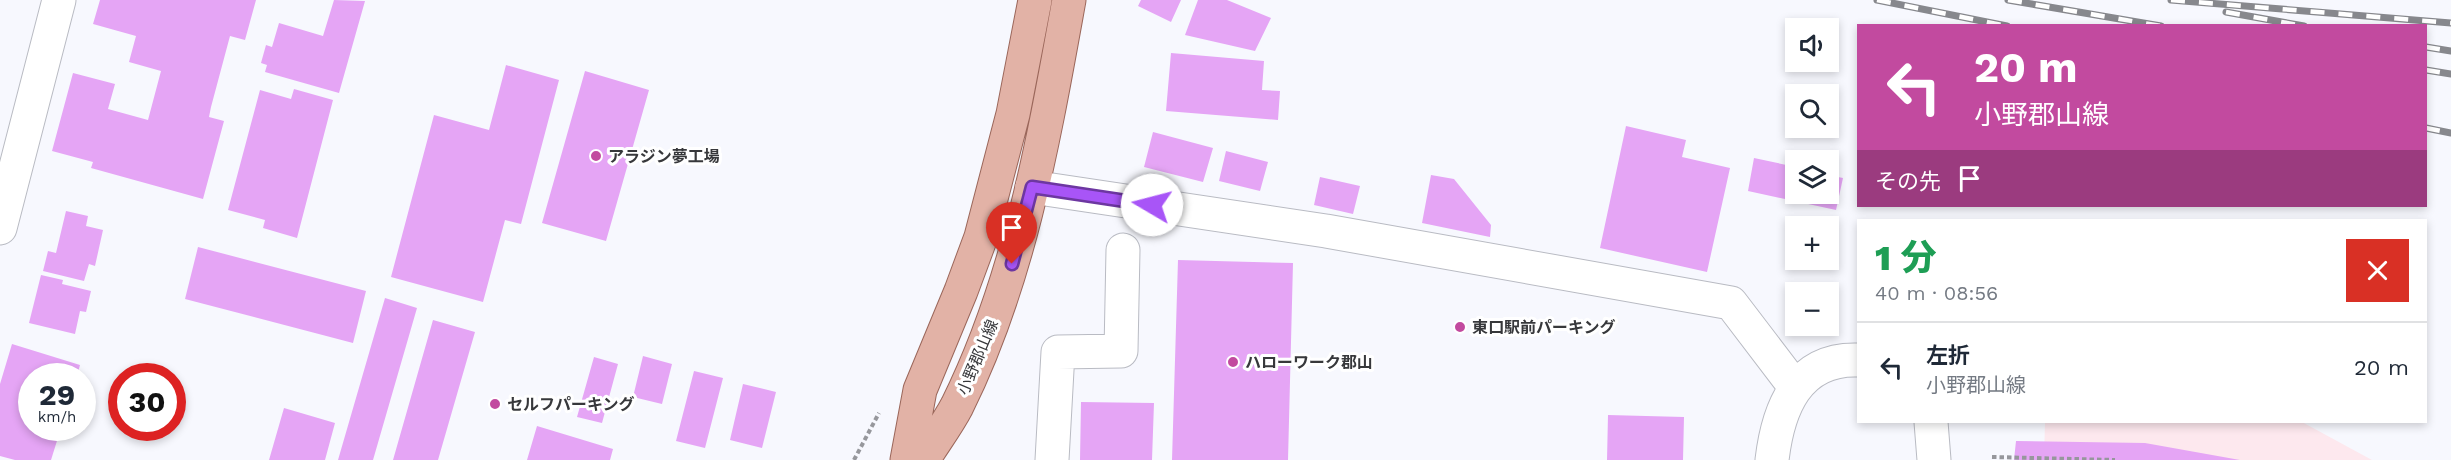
<!DOCTYPE html>
<html lang="ja">
<head>
<meta charset="utf-8">
<style>
  body { margin:0; font-family:"Work Sans","Noto Sans JP",sans-serif; background:#f2f2f3; color:#1f2937; height:100vh; display:flex; flex-direction:column; font-size:22px; white-space:nowrap }
  * { box-sizing:border-box; margin:0 }
  p { font-size:20px; color:#747a83 }
  .icon { flex:none; width:33px; height:33px; fill:none; stroke:currentColor; stroke-width:2; stroke-linecap:round; stroke-linejoin:round }
  .map { position:relative; flex:1; overflow:hidden }
  .sheet { position:absolute; left:1857px; top:219px; width:570px; height:204px; display:flex; flex-direction:column; background:#fff; border-radius:0px; box-shadow:0 3px 9px #0003 }
  .sheet>* { flex:none }
  .top-card { position:absolute; left:1857px; top:24px; width:570px; height:183px; border-radius:0px; box-shadow:0 3px 9px #0003; background:#c24a9f; color:#fff; overflow:hidden }
  .tools { position:absolute; left:1785px; top:18px; display:grid; gap:12px }
  .tools a { display:grid; place-items:center; width:54px; height:54px; border-radius:0px; background:#fff; box-shadow:0 3px 9px #0003; font-size:30px }
  .speed { position:absolute; left:18px; top:363px; display:flex; gap:12px; font-size:30px; font-weight:700; text-align:center }
  .speed>* { display:grid; place-content:center; width:78px; height:78px; border-radius:50%; background:#fff; box-shadow:0 3px 9px #0003; line-height:1 }
  .speed small { font-size:15px; font-weight:400 }
  .speed .limit { border:9px solid #d22; background:#fff; color:#111 }
  .pin { position:absolute; display:grid; place-items:center; width:51px; height:51px; color:#fff; margin:-62px -26px; border-radius:50% 50% 50% 0; rotate:-45deg; box-shadow:0 0 6px #0007 }
  .pin .icon { rotate:45deg }
  .me { position:absolute; width:66px; margin:-33px; rotate:278deg; stroke-linejoin:round; filter:drop-shadow(0 0 4px #0008) }
  .turn { display:flex; align-items:center; gap:21px; height:126px; padding:0 18px; font-size:27px }
  .turn .icon { width:78px; height:78px; stroke-width:2.5 }
  .turn b { display:block; font-size:42px; line-height:51px }
  .then { display:flex; align-items:center; height:57px; padding:0 18px; background:#0003; gap:12px; font-size:22px }
  .round { display:grid; place-items:center; flex:none; width:63px; height:63px; border-radius:0px; background:#f2f2f3 }
  .headline { display:flex; align-items:center; justify-content:space-between; height:102px; padding:0 18px }
  h1 { font-size:36px; font-weight:800; line-height:45px; color:#1e9e55 }
  ul { padding:0; list-style:none }
  li { display:flex; align-items:center; gap:18px; height:90px; padding:0 18px; border-top:2px solid #e0e1e3 }
  li div { flex:1 }
  li b { display:block; font-size:22px }
  li em { font-style:normal }
  .map>svg:first-child { display:block }
  .industrial { fill:#fde8ee }
  .building { fill:#e5a5f5 }
  .lines { fill:none; stroke-linecap:round; stroke-linejoin:round }
  .minor-casing { stroke:#b9bbc3; stroke-width:35 }
  .major-casing { stroke:#9a665a; stroke-width:35 }
  .path { stroke:#96979c; stroke-width:4; stroke-dasharray:4.5 3; stroke-linecap:butt }
  .minor { stroke:#fff; stroke-width:33 }
  .major { stroke:#e2b2a6; stroke-width:33 }
  .rail-casing { stroke:#87888d; stroke-width:7 }
  .rail { stroke:#fff; stroke-width:4.5; stroke-dasharray:14; stroke-linecap:butt }
  .route-casing { stroke:#6d37a1; stroke-width:15 }
  .route { stroke:#a855f7; stroke-width:10 }
  .poi-dot { fill:#c24a9f; stroke:#fff; stroke-width:2 }
  .labels { text-anchor:middle; stroke-width:6; stroke-linejoin:round; paint-order:stroke }
  .poi-label { font-size:16px; font-weight:bold; fill:#37383b; stroke:#fff; text-anchor:start }
  .street-label { font-size:16px; fill:#37383b; stroke:#fff }
</style>
</head>
<body>
<div class="map">
<svg width="2451" height="460" viewBox="0 0 2451 460">
  <rect width="100%" height="100%" fill="#f7f8fe"/>
  <path class="industrial" d="M2045,422H2302L2372,460H2044Z"/>
  <path class="building" d="M100,0H256L245,40L230,36L211,107L209,117L224,121L203,199L91,168L93,162L52,151L73,73L115,84L108,109L148,120L161,71L129,62L136,36L93,24Z
    M334,0L365,1L339,93L265,72L267,65L261,63L266,45L272,47L279,23L323,36Z
    M1141,0H1181L1171,22L1138,6Z
    M1198,0H1227L1271,18L1255,51L1185,35Z
    M1171,53L1264,61L1262,90L1280,91L1278,120L1166,111Z
    M506,65L559,80L521,224L505,220L483,302L391,277L434,115L489,130Z
    M585,71L649,90L606,241L542,223Z
    M294,89L333,100L297,238L263,228L265,220L228,210L260,90L291,99Z
    M1626,126L1686,140L1682,157L1730,168L1707,272L1600,248Z
    M1153,132L1213,148L1203,182L1144,167Z
    M1226,151L1268,162L1260,191L1219,181Z
    M1754,158L1796,167V194H1828V175L1843,178L1836,210L1748,191Z
    M1431,175L1454,179L1491,225L1490,237L1422,223Z
    M1320,177L1360,186L1353,214L1314,205Z
    M66,211L88,216L86,226L103,230L95,266L89,264L84,281L43,271L48,251L56,253Z
    M198,247L366,291L353,343L185,299Z
    M1178,260L1293,263L1288,460H1172Z
    M41,275L63,280L62,284L91,291L86,312L80,311L75,334L29,323Z
    M385,298L417,308L373,460H338Z
    M433,320L475,332L438,460H393Z
    M12,344L80,365L77,376H32V428H61L51,460H15L0,456V384Z
    M643,356L672,364L662,404L633,397Z
    M594,357L618,364L602,423L577,417Z
    M694,371L723,378L705,448L676,441Z
    M743,384L776,392L762,448L730,440Z
    M1081,402L1154,403L1152,460H1080Z
    M284,408L335,423L325,460H269Z
    M1608,415L1684,417L1683,460H1607Z
    M537,426L613,449L610,460H527Z
    M2016,441L2145,443L2240,460H2014Z"/>
  <g class="lines">
    <defs>
      <path id="minor" d="M1032,187L1326,231L1731,303L1795,387
        M0,228L59,0
        M1931,422L1934,460
        M1052,460L1058,352L1121,351L1123,250
        M1772,460C1778,409 1797,358 1858,360"/>
      <path id="major" d="M907,460L920,390L961,291L981,237L1013,114L1035,0
        M923,460C934,442 947,425 957,406C1020,279 1044,138 1069,0"/>
    </defs>
    <use href="#minor" class="minor-casing"/>
    <use href="#major" class="major-casing"/>
    <path class="path" d="M1992,457L2115,460
      M854,460L879,413"/>
    <use href="#minor" class="minor"/>
    <use href="#major" class="major"/>
    <defs>
      <path id="rail" d="M1877,0L2007,26
        M2008,0L2161,26
        M2171,0L2451,23
        M2226,12L2304,26
        M2426,47L2451,51
        M2426,70L2451,74
        M2426,128L2451,133"/>
    </defs>
    <use href="#rail" class="rail-casing"/>
    <use href="#rail" class="rail"/>
  </g>
  <g class="lines">
    <defs>
      <path id="route" d="M1012,264L1032,187L1152,205"/>
    </defs>
    <use href="#route" class="route-casing"/>
    <use href="#route" class="route"/>
  </g>
  <g class="poi-dot">
    <circle cx="596" cy="156" r="6"/>
    <circle cx="1460" cy="327" r="6"/>
    <circle cx="1233" cy="362" r="6"/>
    <circle cx="495" cy="404" r="6"/>
  </g>
  <g class="labels">
    <g class="poi-label">
      <text x="608" y="162">アラジン夢工場</text>
      <text x="1472" y="333">東口駅前パーキング</text>
      <text x="1245" y="368">ハローワーク郡山</text>
      <text x="507" y="410">セルフパーキング</text>
    </g>
    <g class="street-label">
      <text transform="translate(977 357) rotate(-67)" y="6">小野郡山線</text>
    </g>
  </g>
</svg>
<div class="tools">
<a><svg class="icon" aria-label="sound" viewBox="0 0 24 24"><path d="M4 9h4l5-4v14l-5-4H4zM17 9q2 3 0 6"/></svg></a>
<a><svg class="icon" aria-label="search" viewBox="0 0 24 24"><circle cx="10" cy="10" r="6"/><path d="M15 15l6 6"/></svg></a>
<a><svg class="icon" aria-label="layers" viewBox="0 0 24 24"><path d="M12 4l9 5-9 5-9-5zM3 14l9 5 9-5"/></svg></a>
<a>+</a>
<a>−</a>
</div>
<div class="speed"><div>29<small>km/h</small></div><div class="limit">30</div></div>
<div class="pin" style="left:1012px;top:264px;background:#d93025"><svg class="icon" aria-label="arrive" viewBox="0 0 24 24"><path d="M6 21V4h12l-3 4 3 4H6"/></svg></div>
<svg class="me" style="left:1152px;top:205px" viewBox="-20 -20 40 40"><circle r="19" fill="#fff"/><path d="M0-13L10 11 0 6-10 11z" fill="#a855f7"/></svg>
<div class="top-card">
<div class="turn"><svg class="icon" aria-label="left" viewBox="0 0 24 24"><path d="M17 20v-9H6M10 6l-5 5 5 5"/></svg><div><b>20 m</b>小野郡山線</div></div>
<div class="then">その先<svg class="icon" aria-label="arrive" viewBox="0 0 24 24"><path d="M6 21V4h12l-3 4 3 4H6"/></svg></div>
</div>
<section class="sheet">
<div class="headline"><div><h1>1 分</h1><p>40 m · 08:56</p></div><a class="round" style="background:#d93025;color:#fff"><svg class="icon" aria-label="close" viewBox="0 0 24 24"><path d="M6 6l12 12M18 6L6 18"/></svg></a></div>
<ul>
<li><svg class="icon" aria-label="left" viewBox="0 0 24 24"><path d="M17 20v-9H6M10 6l-5 5 5 5"/></svg><div><b>左折</b><p>小野郡山線</p></div><em>20 m</em></li>
</ul>
</section>
</div>
</body>
</html>
